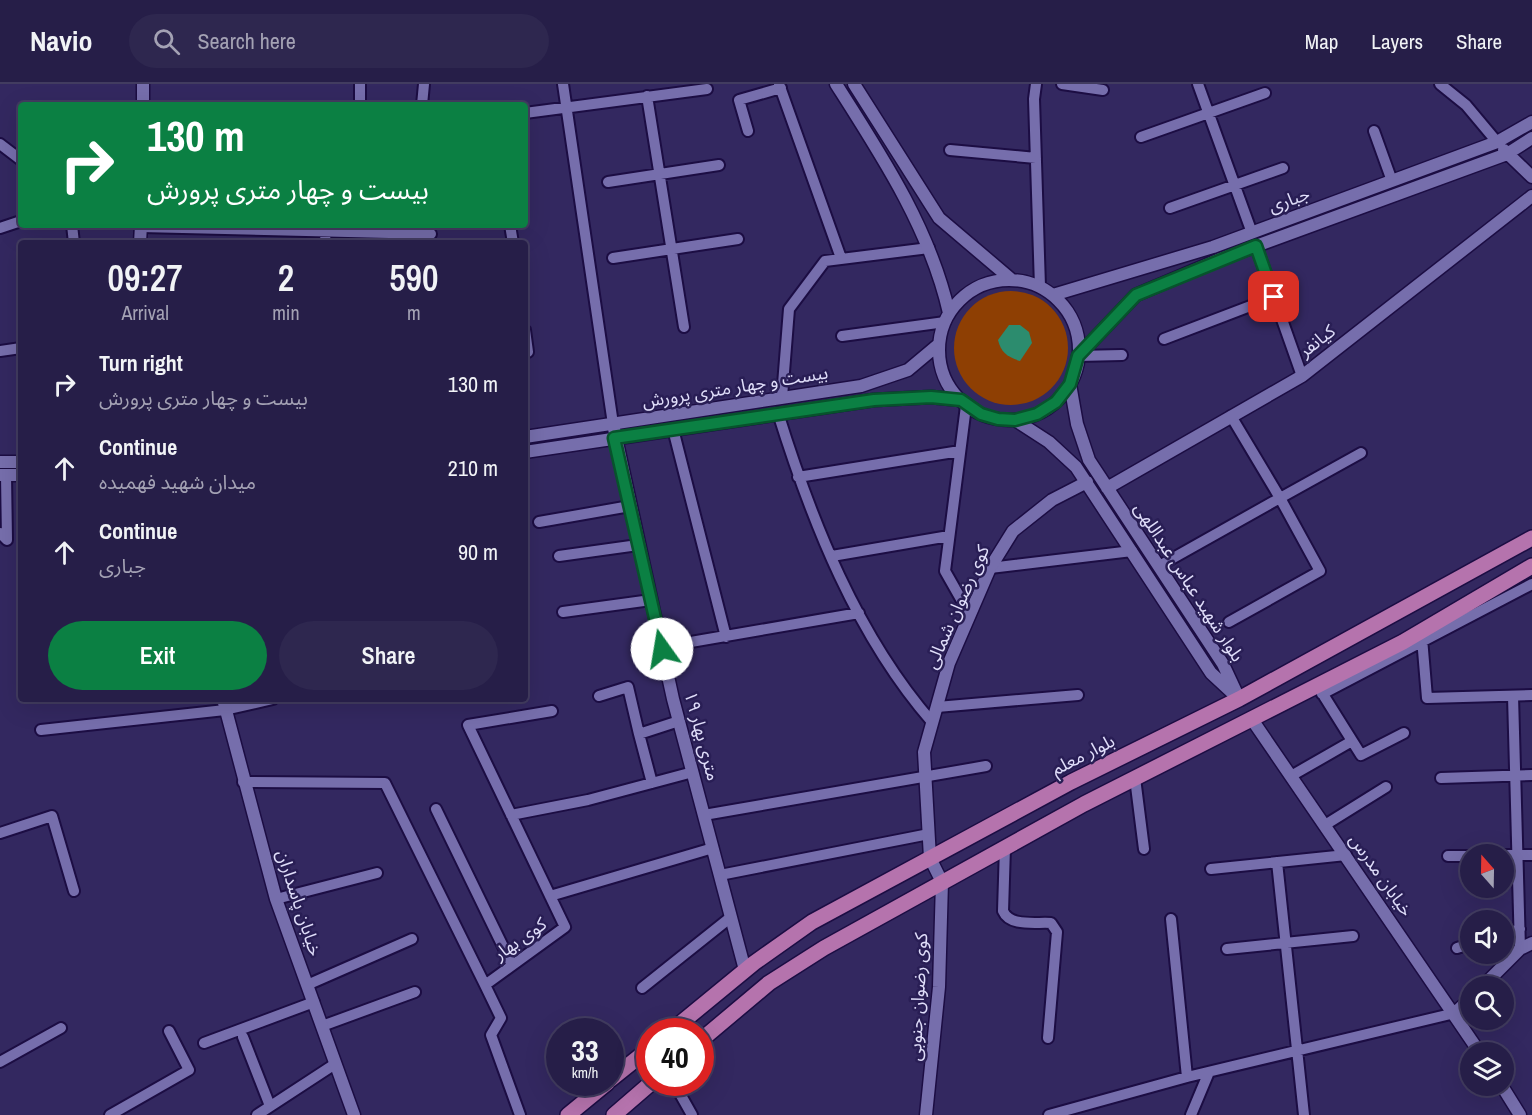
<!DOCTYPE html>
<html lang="en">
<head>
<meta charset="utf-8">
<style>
  body { margin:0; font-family:"Archivo Narrow","Noto Sans Arabic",sans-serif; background:#2e274f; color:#f1f3f6; height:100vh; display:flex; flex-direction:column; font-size:22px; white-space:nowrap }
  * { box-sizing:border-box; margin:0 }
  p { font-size:20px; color:#a4a2b4 }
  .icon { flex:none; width:33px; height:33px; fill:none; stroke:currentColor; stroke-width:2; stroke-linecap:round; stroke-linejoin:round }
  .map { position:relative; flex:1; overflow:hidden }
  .details { position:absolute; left:18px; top:156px; width:510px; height:462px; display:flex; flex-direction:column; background:#261e48; border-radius:6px; box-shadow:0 6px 24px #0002,0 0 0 2px #423c60 }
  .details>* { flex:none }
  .top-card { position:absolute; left:18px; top:18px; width:510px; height:126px; border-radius:6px; box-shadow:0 6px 24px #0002,0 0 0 2px #423c60; background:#0b8043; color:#fff; overflow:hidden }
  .needle { width:39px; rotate:340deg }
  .fabs { position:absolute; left:1460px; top:760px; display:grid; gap:12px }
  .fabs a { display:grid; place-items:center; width:54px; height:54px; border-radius:50%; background:#261e48; box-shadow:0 6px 24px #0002,0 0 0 2px #423c60; font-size:30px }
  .speed { position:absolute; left:546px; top:934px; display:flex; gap:12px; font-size:30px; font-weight:700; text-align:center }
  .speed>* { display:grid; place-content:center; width:78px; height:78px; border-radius:50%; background:#261e48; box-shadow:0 6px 24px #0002,0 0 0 2px #423c60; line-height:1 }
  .speed small { font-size:15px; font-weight:400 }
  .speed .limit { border:9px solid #d22; background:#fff; color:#111 }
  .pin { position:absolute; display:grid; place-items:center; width:51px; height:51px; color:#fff; margin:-26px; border-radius:12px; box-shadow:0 3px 9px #0006 }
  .me { position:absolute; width:66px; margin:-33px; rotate:347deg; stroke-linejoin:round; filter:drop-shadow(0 0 4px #0008) }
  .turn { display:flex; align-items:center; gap:21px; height:126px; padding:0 30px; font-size:27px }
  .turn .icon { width:78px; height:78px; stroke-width:2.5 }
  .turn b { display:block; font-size:42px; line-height:51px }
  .eta { display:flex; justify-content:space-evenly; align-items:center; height:102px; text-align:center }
  .eta b { font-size:36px; font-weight:600; line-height:42px }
  .action { display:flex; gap:12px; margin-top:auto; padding:12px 30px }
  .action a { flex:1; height:69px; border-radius:36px; background:#0b8043; color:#fff; font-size:24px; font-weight:600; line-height:69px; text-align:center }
  .action a+a { background:#2e274f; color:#f1f3f6 }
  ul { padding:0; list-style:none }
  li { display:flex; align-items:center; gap:18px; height:84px; padding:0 30px }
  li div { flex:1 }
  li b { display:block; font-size:22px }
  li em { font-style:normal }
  header { display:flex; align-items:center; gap:36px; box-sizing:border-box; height:84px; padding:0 30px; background:#261e48; border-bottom:2px solid #423c60 }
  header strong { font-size:28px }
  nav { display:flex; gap:33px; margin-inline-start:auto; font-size:21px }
  .search { width:420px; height:54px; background:#2e274f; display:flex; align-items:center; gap:15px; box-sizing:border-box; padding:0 21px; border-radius:33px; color:#a4a2b4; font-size:22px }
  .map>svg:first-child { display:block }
  .green { fill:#8e3f03 }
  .water { fill:#2c8c6e }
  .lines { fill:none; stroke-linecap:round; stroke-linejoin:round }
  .minor-casing { stroke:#1c0d43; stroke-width:14 }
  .tertiary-casing { stroke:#1c0d43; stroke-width:15 }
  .primary-casing { stroke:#1c0d43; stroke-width:18 }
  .minor { stroke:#766eac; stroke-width:10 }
  .tertiary { stroke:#766eac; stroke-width:12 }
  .primary { stroke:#b573ad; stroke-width:15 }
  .route-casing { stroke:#07532c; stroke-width:15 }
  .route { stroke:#0b8043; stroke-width:10 }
  .labels { text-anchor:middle; stroke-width:5; stroke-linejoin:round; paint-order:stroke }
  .street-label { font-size:18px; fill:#e0defa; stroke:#291e55 }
</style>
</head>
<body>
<header>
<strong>Navio</strong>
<div class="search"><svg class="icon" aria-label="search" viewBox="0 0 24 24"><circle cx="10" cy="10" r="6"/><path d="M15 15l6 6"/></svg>Search here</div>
<nav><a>Map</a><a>Layers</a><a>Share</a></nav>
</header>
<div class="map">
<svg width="1532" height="1031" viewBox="0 0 1532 1031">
  <rect width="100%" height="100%" fill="#332860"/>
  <path class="green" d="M954 264a57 57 0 1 1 114 0a57 57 0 1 1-114 0Z"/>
  <path class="water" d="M1009,241H1020L1029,248L1032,259L1020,277C1007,273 1001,268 998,256Z"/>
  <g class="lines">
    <defs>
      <path id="minor" d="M563,0L613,340
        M779,0L841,174
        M1036,0L1034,15L1040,203
        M1062,0L1103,6
        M1198,0L1252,149
        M1440,0L1466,21L1497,58
        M647,12L684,243
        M360,21V0
        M422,21L424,0
        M525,29L707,5
        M748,47L739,16L781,4
        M1374,47L1392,97
        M1141,53L1265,9
        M0,60L21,76
        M950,66L1036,74
        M608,98L719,81
        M1170,124L1283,84
        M72,141L74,159
        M510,141L513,159
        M141,143L431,150
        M0,144L21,137
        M325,159L326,141
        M1256,162L1302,292
        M613,174L738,155
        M525,246L528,268
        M842,252L945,238
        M1164,255L1274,213
        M0,267L21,264
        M1078,272L1122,271
        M782,313L789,225L825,177L929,164
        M966,322L945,487L970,531
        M778,329C812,438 857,552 932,638
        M673,345L726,553
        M798,393L960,367
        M539,438L630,422
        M0,449L7,456L6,391
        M559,472L638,461
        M832,472L949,452
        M1159,482L1280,414L1231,332
        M990,484L1132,467
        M563,528L651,516
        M1229,538L1320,487L1280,414L1361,369
        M1422,554L1427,614L1532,611
        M685,559L859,529
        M1319,604L1361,671L1404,649
        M1322,610L1532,500
        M599,612L628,603L639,650L679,637
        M1513,612L1520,865
        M937,623L1078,611
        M41,646L225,626L273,615
        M639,650L652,699
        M1291,692L1352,657
        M1135,694L1144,765
        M1441,694L1532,691
        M243,698L385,699L485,901
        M436,725L511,879
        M511,731L588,716L693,688
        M704,731L986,682
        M1325,741L1386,703
        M0,749L52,732L74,807
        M1005,763L1003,827C1010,843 1035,838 1051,839L1057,848L1048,954
        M1503,771H1532
        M1448,772H1470
        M1277,778L1304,1031
        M1211,785L1346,771
        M720,791L929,750
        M550,812L713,764
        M276,815L377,789
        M1171,835L1187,993
        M1503,850L1520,845
        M1457,864L1470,860
        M1227,865L1353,852
        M307,901L412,855
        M642,904L731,833
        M322,942L415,908
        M243,953L270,1022
        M204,959L314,918
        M0,978L61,944
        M674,999L692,1031
        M110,1031L189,986L169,947
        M257,1031L335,980
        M520,1031L491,951L501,934L485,901L565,843L468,641L552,627
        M1049,1031L1187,993L1455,929
        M1191,1031L1209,988"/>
      <path id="tertiary" d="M836,0C882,72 930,145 949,229
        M854,0L939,134L1012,196
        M143,21V0
        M1504,66L1532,93
        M140,159L141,141
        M939 266a70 70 0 1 1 140 0a70 70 0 1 1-140 0Z
        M1053,211L1213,163L1497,58L1532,38
        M1078,272L1136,211L1218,176L1507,70L1532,54
        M1070,300L1077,340L1089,376L1223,580L1236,608
        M1015,336L1049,358L1076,383L1211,589L1239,615
        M613,340L673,615L745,886
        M525,353L861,302L908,286L939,260
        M525,368L874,316L931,313L961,316
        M0,378H21
        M0,391H21
        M1107,404L1302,292L1532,112
        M223,615L276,815L354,1031
        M1251,634L1480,969
        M1482,903L1520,865L1532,859
        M1455,929L1470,915
        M1502,1002L1520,1031
        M926,1031L939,903L942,798L930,774L924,668L949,579L990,484L1013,447L1052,416L1087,398"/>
      <path id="primary" d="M670,948L754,879L812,838L1071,698L1239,615L1532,454
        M700,957L769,899L824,864L1084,720L1403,558L1532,482
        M610,996L650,964
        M568,1031L607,999
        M614,1031L651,999"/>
    </defs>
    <use href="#minor" class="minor-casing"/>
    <use href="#tertiary" class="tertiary-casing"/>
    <use href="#primary" class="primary-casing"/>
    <use href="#minor" class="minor"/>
    <use href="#tertiary" class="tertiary"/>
    <use href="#primary" class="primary"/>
  </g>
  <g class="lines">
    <defs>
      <path id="route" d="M662,565L614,354L874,316L931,313L961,316L981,330L998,335L1015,336L1037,330L1056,318L1070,300L1078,272L1136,211L1256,162L1274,213"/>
    </defs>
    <use href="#route" class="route-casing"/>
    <use href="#route" class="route"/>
  </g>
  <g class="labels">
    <g class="street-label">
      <text transform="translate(1289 116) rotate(-20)" y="6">جباری</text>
      <text transform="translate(1317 257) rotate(-38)" y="6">کیانفر</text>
      <text transform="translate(735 303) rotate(-9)" y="6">بیست و چهار متری پرورش</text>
      <text transform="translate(1189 498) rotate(57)" y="6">بلوار شهید عباس عبداللهی</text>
      <text transform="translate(957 523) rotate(-66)" y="6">کوی رضوان شمالی</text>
      <text transform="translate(702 652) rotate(75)" y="6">۱۹ متری بهار</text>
      <text transform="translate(1083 671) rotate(-27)" y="6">بلوار معلم</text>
      <text transform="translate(1381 791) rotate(55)" y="6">خیابان مدرس</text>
      <text transform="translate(299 819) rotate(72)" y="6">خیابان پاسداران</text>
      <text transform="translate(520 855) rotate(-35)" y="6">کوی بهار</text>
      <text transform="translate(918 913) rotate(-87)" y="6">کوی رضوان جنوبی</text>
    </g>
  </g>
</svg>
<div class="fabs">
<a><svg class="needle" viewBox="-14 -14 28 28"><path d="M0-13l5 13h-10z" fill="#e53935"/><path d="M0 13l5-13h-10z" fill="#a4a2b4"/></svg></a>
<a><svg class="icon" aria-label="sound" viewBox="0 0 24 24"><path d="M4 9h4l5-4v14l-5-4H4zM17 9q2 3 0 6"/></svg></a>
<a><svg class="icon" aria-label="search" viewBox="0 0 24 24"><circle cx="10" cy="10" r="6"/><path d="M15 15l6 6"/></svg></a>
<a><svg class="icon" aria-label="layers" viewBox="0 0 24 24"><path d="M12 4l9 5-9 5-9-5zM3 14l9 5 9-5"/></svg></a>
</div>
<div class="speed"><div>33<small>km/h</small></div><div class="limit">40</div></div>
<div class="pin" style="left:1274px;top:213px;background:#d93025"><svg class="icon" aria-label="arrive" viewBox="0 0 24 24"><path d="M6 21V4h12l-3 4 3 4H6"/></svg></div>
<svg class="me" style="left:662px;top:565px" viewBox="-20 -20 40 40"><circle r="19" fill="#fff"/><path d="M0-13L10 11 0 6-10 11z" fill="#0b8043"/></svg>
<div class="top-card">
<div class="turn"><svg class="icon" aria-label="right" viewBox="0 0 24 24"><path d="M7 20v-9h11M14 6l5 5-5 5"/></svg><div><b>130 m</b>بیست و چهار متری پرورش</div></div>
</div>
<section class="details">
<div class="eta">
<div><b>09:27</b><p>Arrival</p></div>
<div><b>2</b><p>min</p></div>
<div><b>590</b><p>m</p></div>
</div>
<ul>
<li><svg class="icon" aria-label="right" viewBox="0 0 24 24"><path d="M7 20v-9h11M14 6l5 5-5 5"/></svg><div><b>Turn right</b><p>بیست و چهار متری پرورش</p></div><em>130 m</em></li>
<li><svg class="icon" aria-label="ahead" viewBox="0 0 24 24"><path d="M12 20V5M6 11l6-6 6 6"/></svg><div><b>Continue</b><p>میدان شهید فهمیده</p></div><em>210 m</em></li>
<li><svg class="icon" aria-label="ahead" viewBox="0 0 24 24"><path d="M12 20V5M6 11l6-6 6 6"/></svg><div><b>Continue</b><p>جباری</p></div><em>90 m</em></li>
</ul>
<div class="action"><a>Exit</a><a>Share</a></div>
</section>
</div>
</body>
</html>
